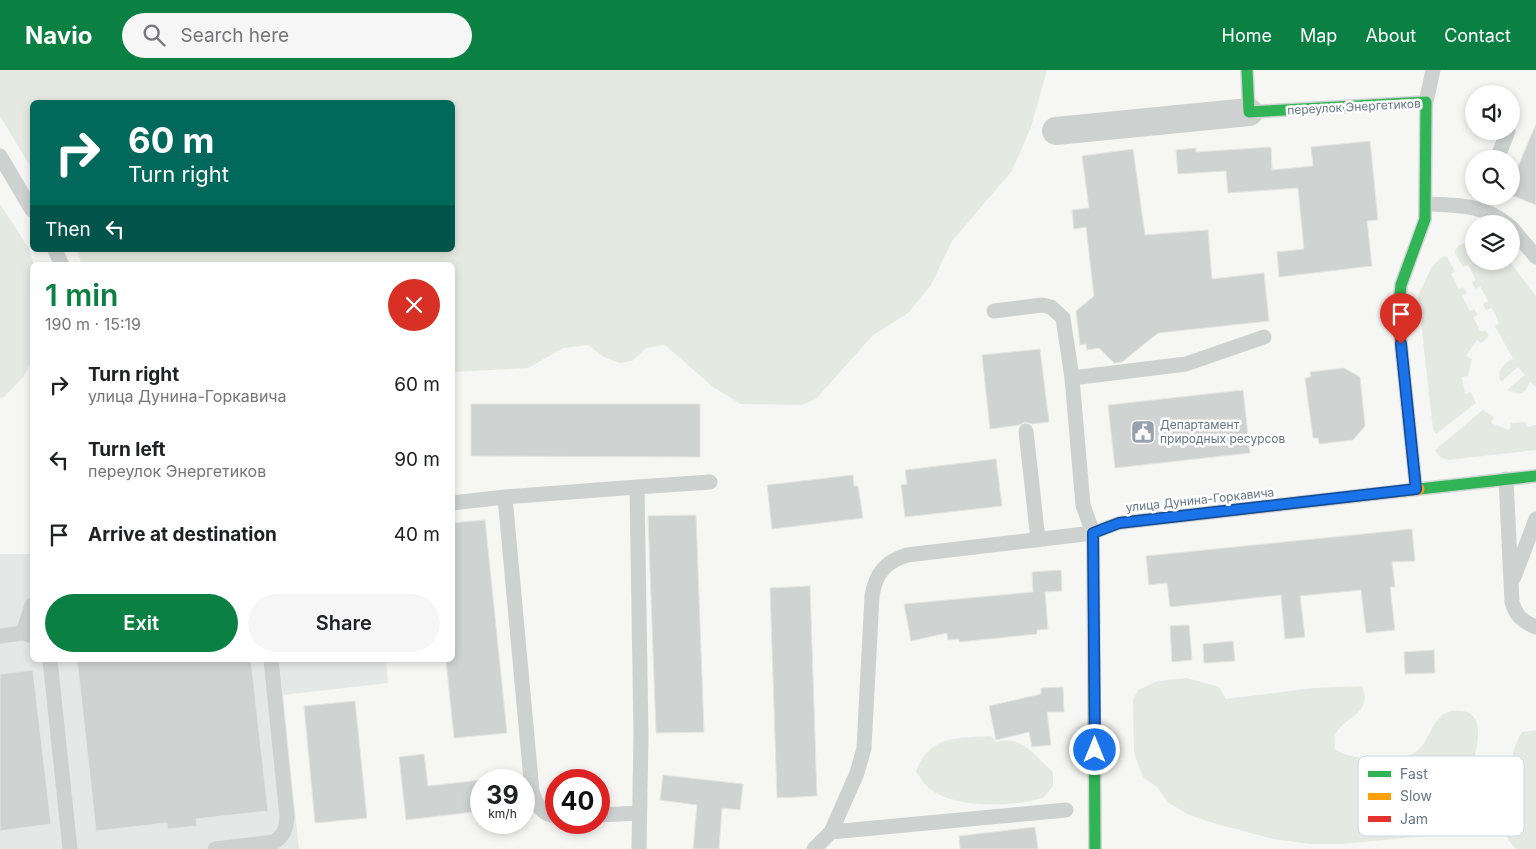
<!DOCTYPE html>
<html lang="en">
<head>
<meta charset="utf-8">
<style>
  body { margin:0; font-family:Inter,sans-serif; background:#f6f6f6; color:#202124; height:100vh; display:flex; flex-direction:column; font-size:19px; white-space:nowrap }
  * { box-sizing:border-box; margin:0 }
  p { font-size:16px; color:#757577 }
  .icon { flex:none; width:28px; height:28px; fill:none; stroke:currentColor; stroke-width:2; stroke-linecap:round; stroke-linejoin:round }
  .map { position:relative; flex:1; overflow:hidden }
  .sheet { position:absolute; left:30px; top:192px; width:425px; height:400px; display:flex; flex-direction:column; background:#fff; border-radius:8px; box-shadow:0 2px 8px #0003 }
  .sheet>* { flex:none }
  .banner { position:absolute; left:30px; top:30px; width:425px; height:152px; border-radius:8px; box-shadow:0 2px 8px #0003; background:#00695c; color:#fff; overflow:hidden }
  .tools { position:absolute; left:1465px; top:15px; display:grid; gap:10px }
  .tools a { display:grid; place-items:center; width:55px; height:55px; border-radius:50%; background:#fff; box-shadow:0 2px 8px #0003; font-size:25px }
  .speed { position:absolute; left:470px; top:699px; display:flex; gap:10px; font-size:25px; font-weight:700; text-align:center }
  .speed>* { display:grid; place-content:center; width:65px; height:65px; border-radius:50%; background:#fff; box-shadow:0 2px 8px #0003; line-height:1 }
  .speed small { font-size:12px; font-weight:400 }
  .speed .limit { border:8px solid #d22; background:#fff; color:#111 }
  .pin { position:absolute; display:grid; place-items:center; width:42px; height:42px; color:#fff; margin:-51px -21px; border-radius:50% 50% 50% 0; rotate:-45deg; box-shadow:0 0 5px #0007 }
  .pin .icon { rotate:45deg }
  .me { position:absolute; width:55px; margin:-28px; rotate:0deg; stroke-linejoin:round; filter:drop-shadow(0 0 4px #0008) }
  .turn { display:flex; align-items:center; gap:18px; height:105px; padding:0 15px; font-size:22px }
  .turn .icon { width:65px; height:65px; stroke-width:2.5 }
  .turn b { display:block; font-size:35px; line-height:42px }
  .then { display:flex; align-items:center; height:48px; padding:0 15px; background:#0003; gap:10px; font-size:19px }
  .round { display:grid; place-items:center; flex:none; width:52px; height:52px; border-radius:26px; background:#f6f6f6 }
  .head { display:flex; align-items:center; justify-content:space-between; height:85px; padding:0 15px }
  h1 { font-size:30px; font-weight:600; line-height:38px; color:#0b8043 }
  .button { display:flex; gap:10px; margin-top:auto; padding:10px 15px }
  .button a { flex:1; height:58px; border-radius:30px; background:#0b8043; color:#fff; font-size:20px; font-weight:600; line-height:58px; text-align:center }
  .button a+a { background:#f6f6f6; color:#202124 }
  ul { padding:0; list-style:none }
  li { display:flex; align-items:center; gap:15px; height:75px; padding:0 15px }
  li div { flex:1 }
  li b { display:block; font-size:19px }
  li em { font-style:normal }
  header { display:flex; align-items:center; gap:30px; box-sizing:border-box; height:70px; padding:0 25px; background:#0b8043; color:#fff }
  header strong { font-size:24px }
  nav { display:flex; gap:28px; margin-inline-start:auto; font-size:18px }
  .search { width:350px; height:45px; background:#f6f6f6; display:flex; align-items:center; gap:12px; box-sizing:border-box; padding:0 18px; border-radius:28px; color:#757577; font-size:19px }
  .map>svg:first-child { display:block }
  .built { fill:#e6e8e7 }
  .green { fill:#e6e9e2 }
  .building { fill:#d1d2d2; stroke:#e5e5e4 }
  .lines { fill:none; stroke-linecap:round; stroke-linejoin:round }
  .fast-casing { stroke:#d1d3d4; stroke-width:14 }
  .slow-casing { stroke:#d1d3d4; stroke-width:14 }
  .jam-casing { stroke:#d1d3d4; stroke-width:14 }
  .lane { stroke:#cfd1d1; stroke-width:15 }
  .street { stroke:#cfd1d1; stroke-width:28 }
  .fast { stroke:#30b455; stroke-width:11 }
  .slow { stroke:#ff9f0a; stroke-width:11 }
  .jam { stroke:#e5322d; stroke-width:11 }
  .route-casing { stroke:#114b97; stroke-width:12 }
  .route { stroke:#1a73e8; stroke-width:9 }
  .labels { text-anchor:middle; stroke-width:5; stroke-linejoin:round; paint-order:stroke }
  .street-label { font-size:12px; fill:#647586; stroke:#fff }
  .poi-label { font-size:12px; fill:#647586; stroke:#fff; text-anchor:start }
  .key { fill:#fff; stroke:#d0d6db; stroke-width:1 }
  .key-label { font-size:14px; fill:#647586 }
</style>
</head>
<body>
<header>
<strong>Navio</strong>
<div class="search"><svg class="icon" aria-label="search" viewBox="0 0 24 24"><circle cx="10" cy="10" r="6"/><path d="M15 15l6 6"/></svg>Search here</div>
<nav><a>Home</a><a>Map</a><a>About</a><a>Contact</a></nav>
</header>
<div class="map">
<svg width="1536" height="779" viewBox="0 0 1536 779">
  <rect width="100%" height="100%" fill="#f6f6f4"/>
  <path class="built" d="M0,484H32V590H386L388,613L283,625L299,779H0Z"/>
  <path class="green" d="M0,0H1047L1031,57L1012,101L952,171L931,215L908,243L872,266L816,329L802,335L741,334L713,317L665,275L646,278L632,291L620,293L604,287L588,275L563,278L528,298L453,302L452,195H82L77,180H452V32H32V99L0,46Z
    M0,134L28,177L34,195L32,289L24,306L4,327L0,328Z
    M1474,170V191H1509L1536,226V317L1530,312L1525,321L1519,324L1507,320L1525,305L1518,297L1501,312C1496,302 1503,293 1513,289L1495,256L1499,253L1492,238L1486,240L1483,234L1488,231L1480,216L1475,219L1472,212L1476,210L1468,195L1463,197L1454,182L1459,175Z
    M1443,186L1447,187L1455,201L1451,204L1459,219L1463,217L1467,223L1462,226L1470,241L1474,239L1478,245L1473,247L1481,262L1485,260L1489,266L1481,273L1477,270L1466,286L1472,289L1468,306L1462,307L1465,324L1471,322L1476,333L1436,364L1433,359L1418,226L1432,196Z
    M1483,340L1494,347L1491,353L1509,360L1511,353L1525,352L1527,357L1536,355V380L1448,390L1440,387L1435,380Z
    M1187,608L1219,617L1226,629L1314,618L1362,616C1374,645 1342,646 1335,666C1334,670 1335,675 1335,679C1350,691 1402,694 1418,680C1429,671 1431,652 1444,644C1450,640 1456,640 1463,641C1486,645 1477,677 1473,693C1471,705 1463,711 1458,723C1453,733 1451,744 1446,755C1445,759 1440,762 1436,765L1341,774H1310L1273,769L1213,753L1187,744L1168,732L1157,717L1143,707L1134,683L1133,630L1138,620L1158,611Z
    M1536,660V779H1516C1513,775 1508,771 1507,766C1502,742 1508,682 1522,662Z
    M991,666L996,672C1024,665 1033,685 1053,702V716L1043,728C1012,737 956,739 930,719C924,715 920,707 916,701C930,665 957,668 991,666Z"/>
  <path class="building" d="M1536,54V135L1511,125V113Z
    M1370,71L1378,150L1367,151L1372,196L1279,207L1277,182L1304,179L1298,118L1228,123L1226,101L1178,104L1176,80L1196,78V82L1271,77L1272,100L1313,96L1311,77Z
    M1133,79L1145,165L1208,160L1212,209L1264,203L1269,251L1158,263L1122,292L1114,293L1099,278L1087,280L1086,274L1080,275L1076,241L1094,226L1086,157L1074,159L1072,140L1089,138L1082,86Z
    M1040,279L1049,352L1032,354L1025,352L1019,355L990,359L982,285Z
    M1344,298L1360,307L1365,356L1353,370L1319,374L1318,368H1313L1305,308L1311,307L1310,302Z
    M1243,320L1250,383L1115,398L1108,335Z
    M471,334H700V387L471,386Z
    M996,389L1002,436L905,447L901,415L907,414L905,400Z
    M853,405L854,416H858L863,448L772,459L767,415Z
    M696,445L704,662L656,663L648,446Z
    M485,450L507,663L454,668L446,590H452V453Z
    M1412,459L1415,491L1392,492L1395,517H1390L1395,560L1366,563L1361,520L1300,526L1305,567L1285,569L1281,525L1170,537L1167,513L1149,515L1146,486Z
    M1061,500L1062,521L1045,522L1048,559L1037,560V564L959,572V569L948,570L947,563L911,571L904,534L1033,522L1032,502Z
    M810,516L817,726L777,728L770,518Z
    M1189,555L1192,590L1172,592L1170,556Z
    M1233,571L1235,591L1204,593L1203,574Z
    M1434,580L1435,603L1405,604L1404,582Z
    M77,590H251L268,741L196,749L197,756L168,759L167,753L96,761Z
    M33,600L51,754L0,761V604Z
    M1063,617L1064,642H1047L1051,675L1032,677L1029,662L996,670L989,636L1041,624V618Z
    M355,631L367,748L315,753L304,636Z
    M424,684L428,716L481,710V741L406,750L399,687Z
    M663,705L743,714L740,740L722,738L719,779H693L697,735L660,730Z
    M1035,757L1038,779H960L959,766Z"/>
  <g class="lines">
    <defs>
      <path id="fast" d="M1247,0L1249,42L1426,32L1425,149L1401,215L1398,246
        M1419,419L1536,406
        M1095,779L1093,463L1108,457"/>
      <path id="slow" d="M1108,457L1119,453L1419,419"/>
      <path id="jam" d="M1398,246L1416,419"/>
    </defs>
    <use href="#fast" class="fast-casing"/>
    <use href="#slow" class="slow-casing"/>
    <use href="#jam" class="jam-casing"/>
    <path class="lane" d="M1426,32L1433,0
      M0,86L32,140
      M1497,89L1508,61
      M1426,134C1455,135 1483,134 1507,154
      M1511,157L1536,187
      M55,180L62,195
      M1072,308L1186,294L1264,267
      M1026,361L1038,470
      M1506,409L1512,532C1516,546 1522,551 1536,557
      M637,417L710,412
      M452,433L505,427
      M1514,507L1536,449
      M23,563L32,535
      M0,566L23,563L32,566
      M50,590L70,779
      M599,745L639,743
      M556,746C541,745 536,733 532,721L505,427L637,417L641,665L639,779
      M831,762L1066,740
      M215,779L274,772C284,766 286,759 287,747L271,590
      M814,779L831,762L857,703L864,678L872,526C876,503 885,492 907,485L1093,463L1083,435L1072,308L1063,248L1051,237L1042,235L994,241"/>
    <path class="street" d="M1056,61L1249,42"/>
    <use href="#fast" class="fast"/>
    <use href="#slow" class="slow"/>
    <use href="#jam" class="jam"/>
  </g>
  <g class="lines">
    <defs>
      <path id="route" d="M1095,680L1093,463L1119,453L1416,419L1401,274"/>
    </defs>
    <use href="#route" class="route-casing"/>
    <use href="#route" class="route"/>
  </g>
  <defs>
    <symbol id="civic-square" viewBox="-11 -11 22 22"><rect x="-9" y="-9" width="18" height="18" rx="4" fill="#97a2ac" stroke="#fff"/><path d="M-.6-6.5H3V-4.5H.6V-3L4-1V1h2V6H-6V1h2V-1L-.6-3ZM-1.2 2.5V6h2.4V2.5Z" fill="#fff"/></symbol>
  </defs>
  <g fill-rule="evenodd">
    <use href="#civic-square" x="1129" y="348" width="28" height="28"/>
  </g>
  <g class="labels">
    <g class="street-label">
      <text transform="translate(1354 37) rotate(-3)" y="4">переулок Энергетиков</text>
      <text transform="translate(1200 430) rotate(-6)" y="4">улица Дунина-Горкавича</text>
    </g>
    <g class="poi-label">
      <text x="1160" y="359">Департамент<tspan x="1160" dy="14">природных ресурсов</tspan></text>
    </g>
  </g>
  <rect x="1358" y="686" width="166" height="80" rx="8" class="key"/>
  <rect x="1368" y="701" width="23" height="6" fill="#30b455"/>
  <rect x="1368" y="723" width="23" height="7" fill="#ff9f0a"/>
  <rect x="1368" y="746" width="23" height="6" fill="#e5322d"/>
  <g class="key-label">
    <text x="1400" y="709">Fast</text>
    <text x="1400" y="731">Slow</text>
    <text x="1400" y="754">Jam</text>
  </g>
</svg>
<div class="tools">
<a><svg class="icon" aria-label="sound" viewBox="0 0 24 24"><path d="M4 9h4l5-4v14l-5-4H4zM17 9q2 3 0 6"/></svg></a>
<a><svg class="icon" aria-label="search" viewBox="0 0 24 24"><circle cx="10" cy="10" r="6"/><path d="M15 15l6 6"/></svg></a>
<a><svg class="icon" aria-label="layers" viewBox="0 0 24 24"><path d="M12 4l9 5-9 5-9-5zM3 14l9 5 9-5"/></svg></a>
</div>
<div class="speed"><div>39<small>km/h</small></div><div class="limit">40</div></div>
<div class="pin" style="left:1401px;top:274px;background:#d93025"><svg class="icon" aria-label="arrive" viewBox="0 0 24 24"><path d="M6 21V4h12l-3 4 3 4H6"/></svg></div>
<svg class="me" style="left:1095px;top:680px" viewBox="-20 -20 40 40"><circle r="17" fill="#1a73e8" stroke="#fff" stroke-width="3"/><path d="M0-11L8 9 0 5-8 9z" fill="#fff"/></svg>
<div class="banner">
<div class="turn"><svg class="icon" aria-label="right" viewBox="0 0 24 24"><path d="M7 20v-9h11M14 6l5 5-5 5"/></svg><div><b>60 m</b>Turn right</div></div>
<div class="then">Then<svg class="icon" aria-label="left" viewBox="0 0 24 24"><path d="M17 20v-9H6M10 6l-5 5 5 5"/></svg></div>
</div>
<section class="sheet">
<div class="head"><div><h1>1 min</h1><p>190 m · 15:19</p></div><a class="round" style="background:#d93025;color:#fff"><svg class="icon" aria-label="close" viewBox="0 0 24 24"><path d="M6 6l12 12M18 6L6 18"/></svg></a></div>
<ul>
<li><svg class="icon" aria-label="right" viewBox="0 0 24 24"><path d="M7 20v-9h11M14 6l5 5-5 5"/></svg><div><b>Turn right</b><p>улица Дунина-Горкавича</p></div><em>60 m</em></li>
<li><svg class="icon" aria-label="left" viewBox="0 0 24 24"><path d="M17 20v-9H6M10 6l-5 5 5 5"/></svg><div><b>Turn left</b><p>переулок Энергетиков</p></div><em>90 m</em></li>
<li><svg class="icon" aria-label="arrive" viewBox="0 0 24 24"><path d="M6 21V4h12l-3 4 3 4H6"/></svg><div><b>Arrive at destination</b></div><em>40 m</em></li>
</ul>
<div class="button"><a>Exit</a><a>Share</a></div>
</section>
</div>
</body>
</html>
